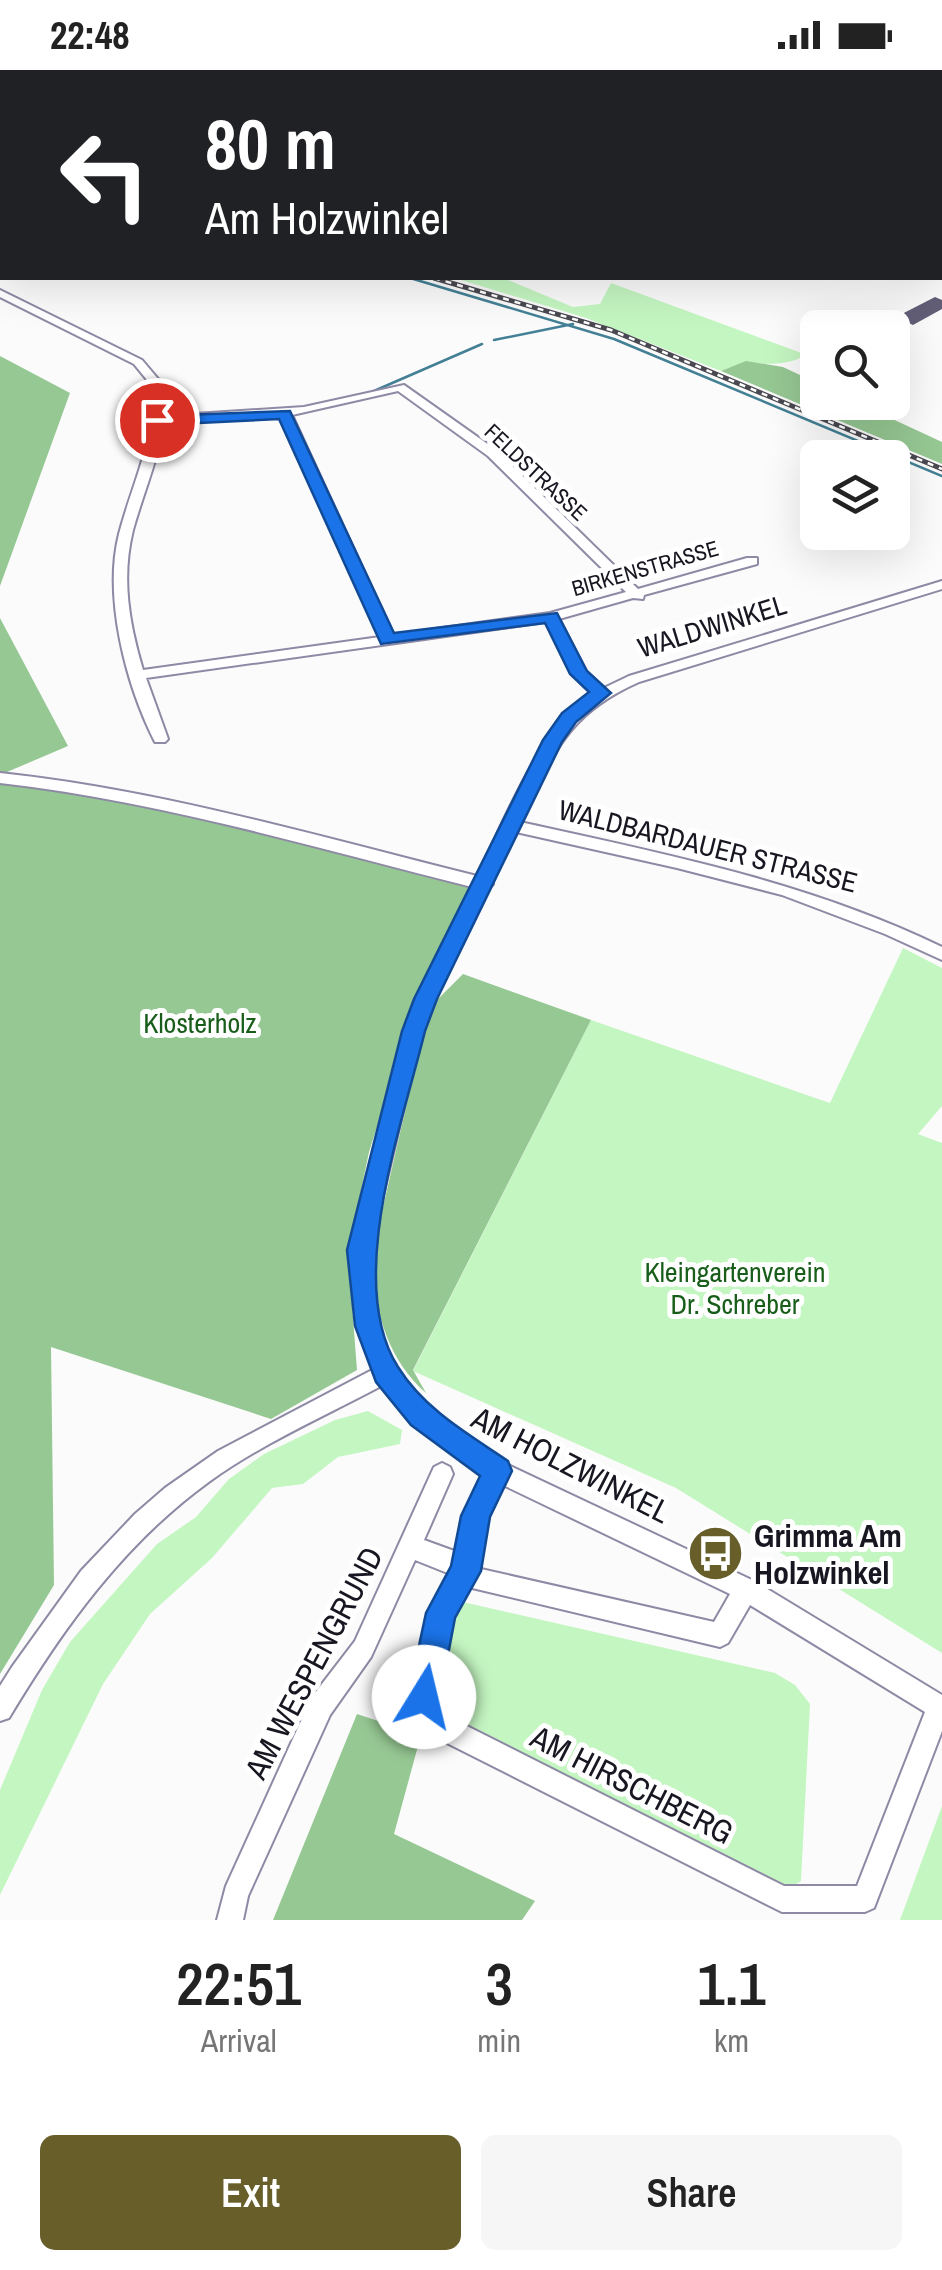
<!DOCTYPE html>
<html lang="en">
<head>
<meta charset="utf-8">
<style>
  body { margin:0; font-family:"Archivo Narrow",sans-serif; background:#f6f6f6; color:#222; height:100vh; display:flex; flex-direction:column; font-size:38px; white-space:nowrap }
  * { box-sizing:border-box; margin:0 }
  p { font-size:32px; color:#767676 }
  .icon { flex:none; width:55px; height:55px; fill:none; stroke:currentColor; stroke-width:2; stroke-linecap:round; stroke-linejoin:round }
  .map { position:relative; height:1850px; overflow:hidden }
  .drawer { display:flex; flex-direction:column; background:#fff; flex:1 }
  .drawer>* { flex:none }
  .guide { position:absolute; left:0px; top:0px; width:942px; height:210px; box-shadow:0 10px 40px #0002; background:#202124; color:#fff; overflow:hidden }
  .controls { position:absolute; left:800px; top:240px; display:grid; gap:20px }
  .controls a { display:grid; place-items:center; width:110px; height:110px; border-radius:15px; background:#fff; box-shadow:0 10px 40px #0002; font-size:50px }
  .pin { position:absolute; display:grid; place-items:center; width:85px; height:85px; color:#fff; margin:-42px; border:5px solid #fff; border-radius:50%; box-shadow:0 2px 10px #0007 }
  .me { position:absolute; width:110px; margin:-55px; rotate:9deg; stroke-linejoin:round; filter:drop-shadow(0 0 8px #0008) }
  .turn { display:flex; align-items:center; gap:35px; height:210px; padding:0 40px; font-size:45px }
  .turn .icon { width:130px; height:130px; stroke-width:2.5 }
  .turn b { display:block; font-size:70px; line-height:85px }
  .eta { display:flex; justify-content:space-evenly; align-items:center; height:170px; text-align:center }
  .eta b { font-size:60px; font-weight:600; line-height:70px }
  .cta { display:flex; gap:20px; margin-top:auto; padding:20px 40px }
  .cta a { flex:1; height:115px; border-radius:15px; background:#675e2a; color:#fff; font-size:40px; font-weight:600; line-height:115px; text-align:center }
  .cta a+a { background:#f6f6f6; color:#222 }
  .status { display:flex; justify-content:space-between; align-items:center; height:70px; padding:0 50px; background:#fff; direction:ltr }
  .status svg { height:28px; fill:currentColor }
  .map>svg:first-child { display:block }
  .green { fill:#c4f6c1 }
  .forest { fill:#96c893 }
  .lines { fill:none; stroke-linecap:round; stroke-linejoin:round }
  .stream { stroke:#438095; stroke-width:2.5 }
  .building { fill:#645f78 }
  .minor-casing { stroke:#8e89a4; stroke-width:4 }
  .minor { fill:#fff; fill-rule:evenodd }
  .rail-casing { stroke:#4a4850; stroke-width:5 }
  .rail { stroke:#fff; stroke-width:2.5; stroke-dasharray:6; stroke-linecap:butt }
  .route { fill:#1a73e8; stroke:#114b97; stroke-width:2.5 }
  .labels { text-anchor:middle; stroke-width:10; stroke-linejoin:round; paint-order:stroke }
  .far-street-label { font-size:22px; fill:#181620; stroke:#fff }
  .street-label { font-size:28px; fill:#181620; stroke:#fff }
  .park-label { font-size:28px; fill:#185e1a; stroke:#fff }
  .near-street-label { font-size:32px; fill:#181620; stroke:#fff }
  .near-poi-label { font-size:32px; font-weight:bold; fill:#181620; stroke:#fff; text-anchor:start }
</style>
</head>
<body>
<div class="status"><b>22:48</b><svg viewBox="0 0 49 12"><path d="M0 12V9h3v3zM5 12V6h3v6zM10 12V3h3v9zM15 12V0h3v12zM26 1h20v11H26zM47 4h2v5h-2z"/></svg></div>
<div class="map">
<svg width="942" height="1850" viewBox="0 0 942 1850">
  <rect width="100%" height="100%" fill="#fbfbfb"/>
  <path class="green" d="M503,208L573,237L600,234L611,213L807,285C770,303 759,285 721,301L586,248L461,210Z
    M903,878L942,898V1036L918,1064L942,1073V1583L676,1418L413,1301L591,950L830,1033Z
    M368,1341L402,1360L400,1374L338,1387L303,1414L272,1418L212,1488L150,1544L103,1614L0,1825V1720L42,1620L70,1572L157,1474L196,1447L229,1409L264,1384L335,1350Z
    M454,1530L775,1603L795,1615L810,1634L801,1811L785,1821L433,1638Z
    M942,1736V1850H900Z"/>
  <path class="forest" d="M0,286L70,323L0,516Z
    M746,291L783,297L817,313L818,332L858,333L942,372V394L721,301Z
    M0,548L68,676L7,702L475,815L417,929L369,1082L348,1183L357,1300L271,1349L51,1277L54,1515L0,1604Z
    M463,904L591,950L413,1300L426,1323C385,1287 372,1233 373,1181L423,963L436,931Z
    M357,1644L421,1665L394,1764L535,1831L522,1850H273Z"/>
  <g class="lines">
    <path class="stream" d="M410,208L614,269L942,406
      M494,270L573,254
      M367,324L482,274"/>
  </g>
  <path class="building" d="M935,227L942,230V239L913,255L896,247Z"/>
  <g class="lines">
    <defs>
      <path id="minor" d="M0,155H2V161H0Z
        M0,220L142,290L164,316V346L304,337L404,315L496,380L638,519L747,488H757V494L644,525L643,529L633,528L559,549L586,602L604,618L629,606L942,511V519L639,612C565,645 554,684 520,752C665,784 808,812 942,877V890L885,864L782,825L677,798L516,762L491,811L493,814L488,819L434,929L422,961L370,1180L378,1256L394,1297L429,1339L506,1394L754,1511L942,1625V1661L874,1838L865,1842H782L425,1662L412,1627L429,1543L450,1504L415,1490L371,1587L330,1645L248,1826L243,1850H217L226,1816L312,1627L355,1571L434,1397L442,1393L450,1397L453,1404L424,1470L457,1482L465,1446L485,1405L413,1353L383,1315C325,1346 263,1373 210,1411C124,1473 63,1558 9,1648L0,1651V1616L12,1597L81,1501L135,1444L165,1418L218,1381L374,1299L358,1256L350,1180L404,961L416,929L472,817C316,778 160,731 0,713V703C162,720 320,767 477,806C508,745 536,663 593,624L573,604L546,552L146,608L168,669L165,672H155C126,615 103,527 119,464C132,414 156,369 152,316L134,294L0,227ZM398,321L488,386L626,522L550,543L393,565L292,345ZM280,346L380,567L143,600C129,553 121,508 133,460C143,424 158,390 164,353ZM503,1415L730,1524L714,1552L481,1499L478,1496L487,1448ZM468,1517L720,1577L728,1573L750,1535L925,1642L857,1816H784L443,1644L436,1627L452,1546Z"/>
    </defs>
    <use href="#minor" class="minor-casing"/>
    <use href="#minor" class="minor"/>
    <defs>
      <path id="rail" d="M434,208L611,260L942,399"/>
    </defs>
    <use href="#rail" class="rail-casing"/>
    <use href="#rail" class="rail"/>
  </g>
  <path class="route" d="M290,341L394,563L557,543L587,601L611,623L576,652L562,672L437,929L425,961C403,1052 344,1212 398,1297C424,1339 468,1364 508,1391L512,1401L490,1447L481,1501L455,1548L440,1627L435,1638L424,1643L413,1638L408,1627L426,1543L451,1496L461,1446L480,1406L411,1355L376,1312L355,1256L347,1180L402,961L414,929L543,670L562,643L589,622L570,604L545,553L381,574L279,349L157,355L149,350L157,346Z"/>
  <defs>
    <symbol id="bus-disc" viewBox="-11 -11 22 22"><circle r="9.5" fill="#675e2a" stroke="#fff"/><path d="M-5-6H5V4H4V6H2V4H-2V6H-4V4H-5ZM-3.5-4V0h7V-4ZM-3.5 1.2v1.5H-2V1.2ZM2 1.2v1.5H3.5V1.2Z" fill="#fff"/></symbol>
  </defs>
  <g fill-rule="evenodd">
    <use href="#bus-disc" x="684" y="1452" width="63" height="63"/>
  </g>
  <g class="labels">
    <g class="far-street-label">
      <text transform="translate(536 402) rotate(43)" y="8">FELDSTRASSE</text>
      <text transform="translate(645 498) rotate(-16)" y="8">BIRKENSTRASSE</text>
    </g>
    <g class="street-label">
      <text transform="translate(712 556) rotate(-17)" y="10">WALDWINKEL</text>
      <text transform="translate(708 776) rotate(14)" y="10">WALDBARDAUER STRASSE</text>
    </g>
    <g class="park-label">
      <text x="200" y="963">Klosterholz</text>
      <text x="735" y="1212">Kleingartenverein<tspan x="735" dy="32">Dr. Schreber</tspan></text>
    </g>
    <g class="near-street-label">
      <text transform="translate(571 1395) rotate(27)" y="11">AM HOLZWINKEL</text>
      <text transform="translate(314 1593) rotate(-62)" y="11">AM WESPENGRUND</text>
      <text transform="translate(632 1715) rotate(27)" y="11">AM HIRSCHBERG</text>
    </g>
    <g class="near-poi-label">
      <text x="754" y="1477">Grimma Am<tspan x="754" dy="37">Holzwinkel</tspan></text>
    </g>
  </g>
</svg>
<div class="controls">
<a><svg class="icon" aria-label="search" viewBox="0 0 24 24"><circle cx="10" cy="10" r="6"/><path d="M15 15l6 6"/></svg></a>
<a><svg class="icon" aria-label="layers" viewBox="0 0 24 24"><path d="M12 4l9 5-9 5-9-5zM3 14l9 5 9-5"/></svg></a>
</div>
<div class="pin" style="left:157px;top:350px;background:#d93025"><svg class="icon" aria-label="arrive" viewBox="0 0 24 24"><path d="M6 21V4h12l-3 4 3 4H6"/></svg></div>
<svg class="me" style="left:424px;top:1627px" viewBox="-20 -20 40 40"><circle r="19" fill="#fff"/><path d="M0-13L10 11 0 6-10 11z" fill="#1a73e8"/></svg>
<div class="guide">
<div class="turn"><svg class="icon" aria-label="left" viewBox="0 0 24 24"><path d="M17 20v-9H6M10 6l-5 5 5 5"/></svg><div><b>80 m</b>Am Holzwinkel</div></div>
</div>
</div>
<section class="drawer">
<div class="eta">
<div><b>22:51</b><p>Arrival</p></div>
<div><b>3</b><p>min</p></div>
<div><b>1.1</b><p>km</p></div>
</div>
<div class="cta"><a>Exit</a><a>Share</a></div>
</section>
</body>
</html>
